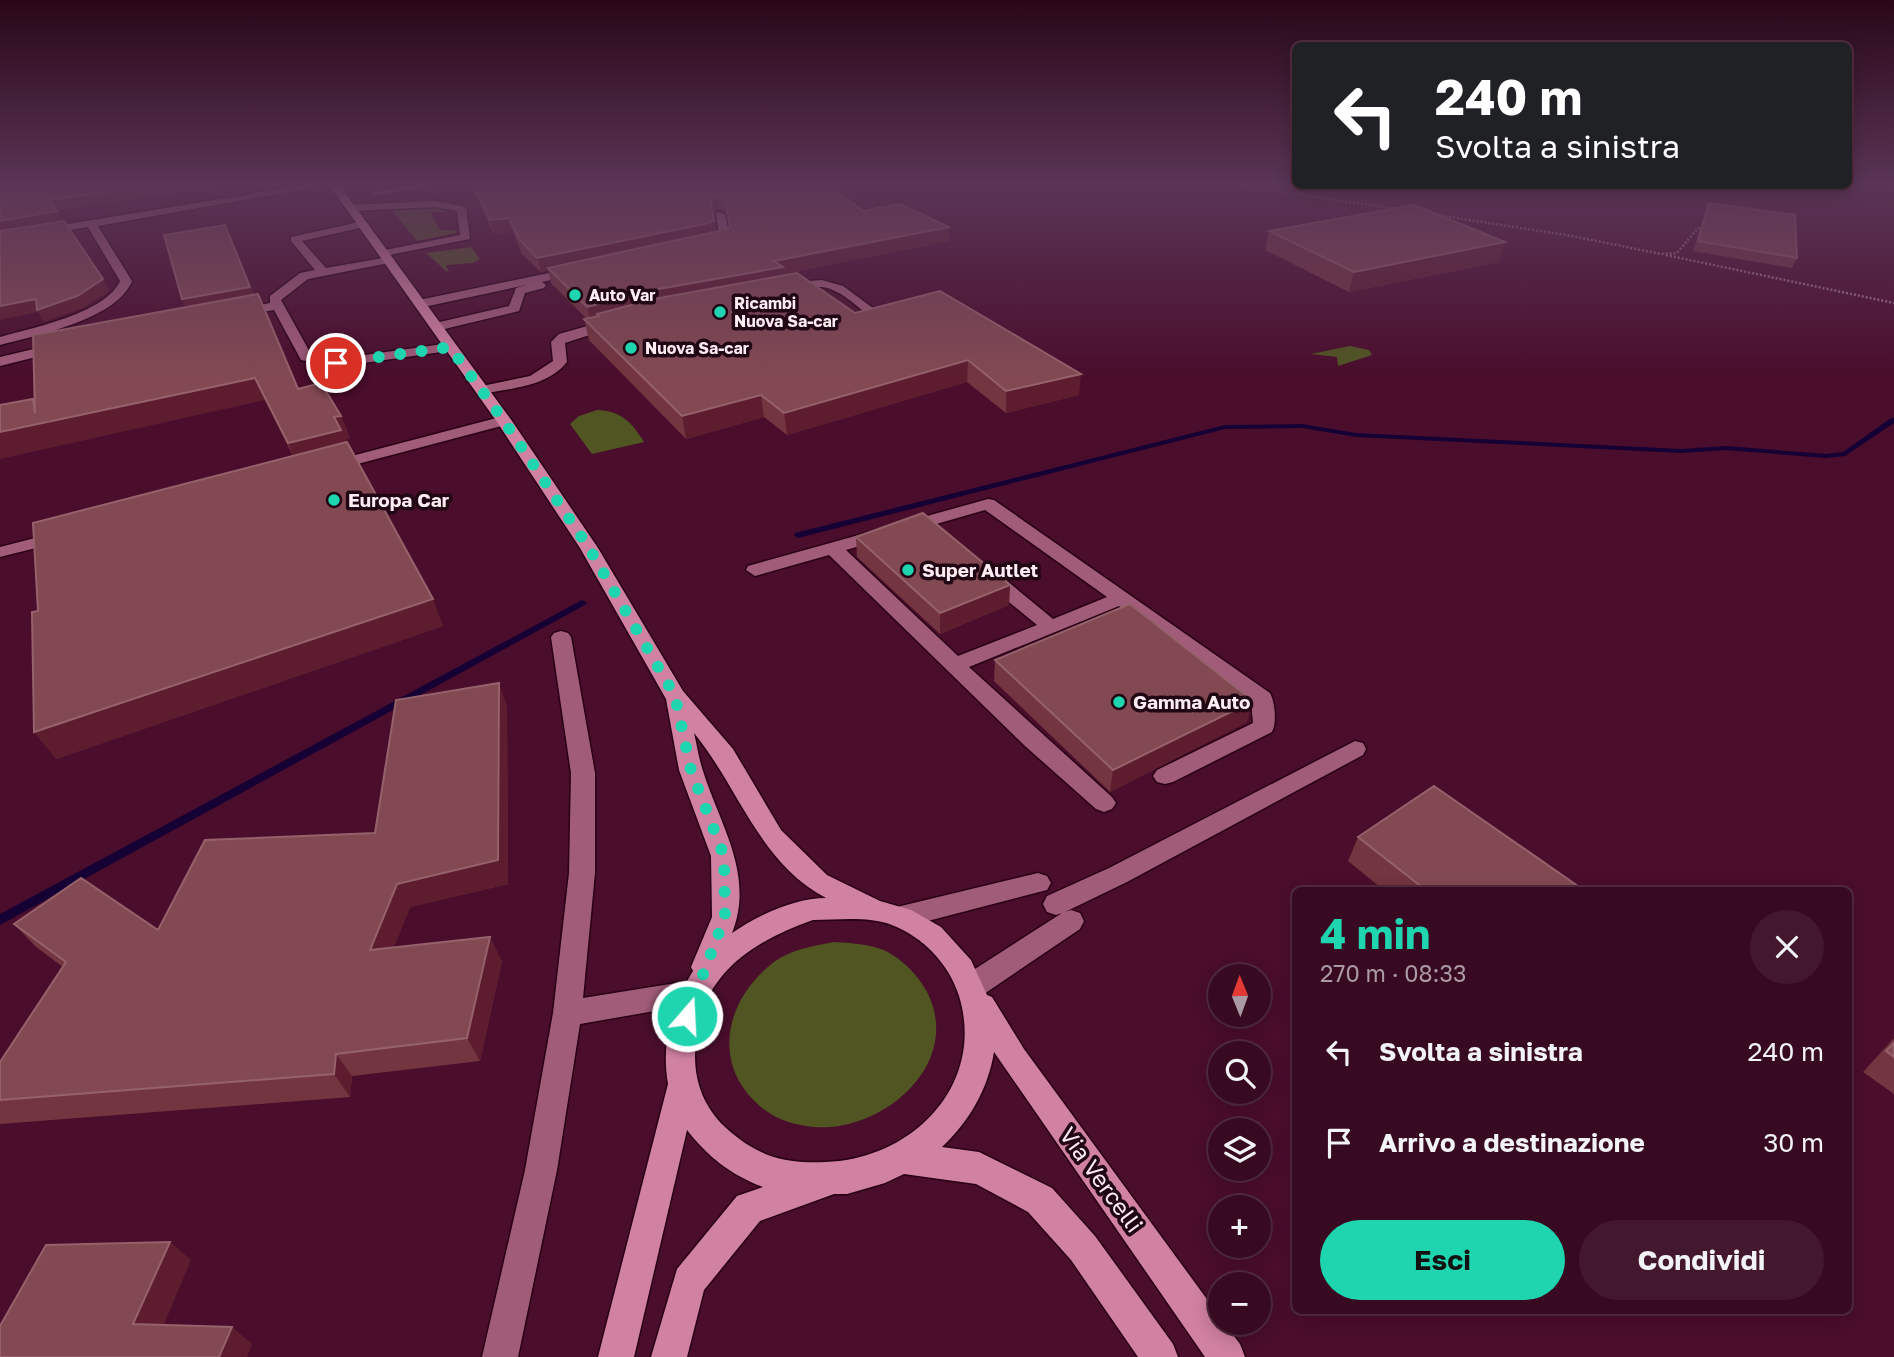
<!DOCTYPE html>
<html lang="it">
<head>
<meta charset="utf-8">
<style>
  body { margin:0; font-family:"Golos Text",sans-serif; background:#43182e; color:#f1f3f6; height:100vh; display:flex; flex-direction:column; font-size:26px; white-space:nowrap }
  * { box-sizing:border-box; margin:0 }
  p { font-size:23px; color:#ab9aa5 }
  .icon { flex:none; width:38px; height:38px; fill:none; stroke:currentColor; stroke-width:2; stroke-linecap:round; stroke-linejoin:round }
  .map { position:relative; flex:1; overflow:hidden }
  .details { position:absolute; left:1292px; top:887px; width:560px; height:427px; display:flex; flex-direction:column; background:#380a21; border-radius:10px; box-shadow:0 4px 18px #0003,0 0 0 2px #522b3f }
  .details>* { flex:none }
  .guide { position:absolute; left:1292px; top:42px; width:560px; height:147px; border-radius:10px; box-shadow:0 4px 18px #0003,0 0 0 2px #522b3f; background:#202124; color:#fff; overflow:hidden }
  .needle { width:46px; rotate:359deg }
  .tools { position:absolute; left:1208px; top:964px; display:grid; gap:14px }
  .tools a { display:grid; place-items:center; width:63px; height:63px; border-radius:50%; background:#380a21; box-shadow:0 4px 18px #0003,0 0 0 2px #522b3f; font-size:35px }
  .pin { position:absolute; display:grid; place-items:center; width:60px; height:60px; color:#fff; margin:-30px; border:4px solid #fff; border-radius:50%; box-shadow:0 2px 7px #0007 }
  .me { position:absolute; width:77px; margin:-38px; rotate:19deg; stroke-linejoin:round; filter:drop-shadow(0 0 5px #0008) }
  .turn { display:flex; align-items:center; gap:24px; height:147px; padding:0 28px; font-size:32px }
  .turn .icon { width:91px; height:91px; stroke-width:2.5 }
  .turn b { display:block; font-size:49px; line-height:60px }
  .round { display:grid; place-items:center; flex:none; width:74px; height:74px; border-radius:37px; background:#43182e }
  .headline { display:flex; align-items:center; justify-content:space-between; height:119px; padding:0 28px }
  h1 { font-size:42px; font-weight:700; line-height:52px; color:#1fd5b0 }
  .cta { display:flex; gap:14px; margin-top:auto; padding:14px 28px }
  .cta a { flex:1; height:80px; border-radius:42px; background:#1fd5b0; color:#111; font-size:28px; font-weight:700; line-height:80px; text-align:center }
  .cta a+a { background:#43182e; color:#f1f3f6 }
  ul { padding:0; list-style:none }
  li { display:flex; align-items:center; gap:21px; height:91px; padding:0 28px }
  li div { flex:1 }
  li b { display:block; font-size:26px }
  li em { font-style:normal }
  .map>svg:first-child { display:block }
  .green { fill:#505522 }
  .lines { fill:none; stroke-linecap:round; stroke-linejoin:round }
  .stream { fill:#160135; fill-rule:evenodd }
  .minor-casing { stroke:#290014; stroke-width:3 }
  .major-casing { stroke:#290014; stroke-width:3 }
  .path { stroke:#9f778a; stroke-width:2.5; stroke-dasharray:2 2; stroke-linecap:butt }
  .minor { fill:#a15c79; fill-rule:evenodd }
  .major { fill:#d181a2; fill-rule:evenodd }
  .wall { fill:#73353f; fill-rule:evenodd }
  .shaded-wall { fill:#5d1d2f }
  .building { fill:#824952; stroke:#95626b; stroke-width:2 }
  .route { stroke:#1fd5b0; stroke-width:12; stroke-dasharray:0 21.6 }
  .poi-dot { fill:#1fd5b0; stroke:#210713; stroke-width:2.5 }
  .labels { text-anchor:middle; stroke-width:7; stroke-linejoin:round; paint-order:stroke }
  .far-poi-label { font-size:16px; font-weight:bold; fill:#fdedf3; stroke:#210713; text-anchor:start }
  .poi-label { font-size:19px; font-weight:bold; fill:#fdedf3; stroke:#210713; text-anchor:start }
  .near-street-label { font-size:23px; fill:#fdedf3; stroke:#210713 }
</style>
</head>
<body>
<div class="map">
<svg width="1894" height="1357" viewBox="0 0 1894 1357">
  <rect width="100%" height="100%" fill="#4a0d2c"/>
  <path class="green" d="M390,208H446V212H430L440,230H455L456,233L417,241Z
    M471,247L480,259L473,263L445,265L449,271H446L426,253Z
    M1350,346L1369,350L1372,355L1338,366L1337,357L1311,354Z
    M597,410C621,411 632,422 644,442L592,454L570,424L579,416Z
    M834,942C851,943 870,944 886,951C903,960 918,975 927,992C964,1064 882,1133 814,1127C797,1125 779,1121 765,1110C710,1068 723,1001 774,962C792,949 813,946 834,942Z"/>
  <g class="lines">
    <path class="stream" d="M1891,418H1894V423L1845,456L1826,458L1726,450L1681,453L1356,437L1302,428L1225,429L798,538L794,535L795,533L1225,425L1302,424L1356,433L1681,449L1726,446L1826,454L1843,452Z
      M582,600L587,603L585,605L0,925V914Z"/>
    <defs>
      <path id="minor" d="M300,186H322L98,226L132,281C117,319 38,335 0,345V337C32,328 106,313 120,281L88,227L0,241V235Z
        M405,186H432L373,196L368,193Z
        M436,201L466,207L470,239L384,256L378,253L380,251L460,235L457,211L436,207L351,211L346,208L351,205Z
        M716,212L725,214L730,238L710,247H702V243L719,236Z
        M364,221L369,224L368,226L302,241L326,268L389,257L395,260L389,263L308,279L281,300L311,354L336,359L450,343L457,347L455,350L336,367L301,360L274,310L231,317V311L270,303V296L300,273L315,270L291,241V237Z
        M578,267L584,271L582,273L542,282L546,285L544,288L525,293L519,311L436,331L430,327L431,324L509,306L516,288L526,285L419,308L413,304L419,300Z
        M822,280L843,286L877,311L871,315L867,314C854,304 839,289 822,287C809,286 788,295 778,287L784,283Z
        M612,319L617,320V326L565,343L567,362C547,387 511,388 482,394L475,390L477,387L530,376L553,361L551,342L559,334Z
        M59,343L64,344V350L0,366V357Z
        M504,416L512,421L509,424L331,471L323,466L325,463Z
        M988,499L994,500L1270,693C1275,702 1277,723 1272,732L1173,782L1165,784L1157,782L1153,776L1157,770L1253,723L1251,701L1119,606L969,667L1112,797L1116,803L1112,809L1104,812L1096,809L1025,746L829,555L755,576L746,570L748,566ZM985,510L1107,597L1053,619L995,571H981L979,575L981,579L1037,625L958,656L846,550Z
        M62,531L68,532L71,536L68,540L0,557V547Z
        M561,631L568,633L571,637L595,773V873L583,998L695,980L705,983L709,992L705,1001L695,1004L580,1024L557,1170L518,1357H482L525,1170L553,1013L569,873L571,773L551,637L554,633Z
        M1355,741L1363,743L1366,749L1363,755L1127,882L1065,912L1056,915L1047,912L1043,904L1047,896L1109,868Z
        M1038,873L1047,876L1051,883L1047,890L901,928L892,925L888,917L892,909L901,906Z
        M1071,910L1080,913L1084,921L1080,929L981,996L971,999L961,996L957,987L961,978L1062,913Z"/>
      <path id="major" d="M330,186H340L512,421L598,548L683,691L733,749L781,830L827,875L880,901L911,910L941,927L971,960L987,995L992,997L1024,1049L1220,1317V1323H1224L1240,1344L1245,1357H1205L994,1052C988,1089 969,1122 942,1147L979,1152L1052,1188L1095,1236L1173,1344L1178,1357H1138L1071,1260L1028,1212L976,1184L904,1174L885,1183L847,1194H834L760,1221L704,1290L687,1357H651L677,1269L737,1196L763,1187C731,1175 708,1157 687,1130L634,1357H598L668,1084C661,1043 671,1005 693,971L691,967L712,917L711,856L679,770L666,699L580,548L497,422ZM694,733C739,788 760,864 826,898C795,898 758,915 732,933C755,875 720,825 703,771C699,759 697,746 694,733ZM813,920C838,920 868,916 892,925C923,937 949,964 959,996C986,1084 913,1159 826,1162C783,1164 757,1156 725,1127C705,1108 695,1084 695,1056C695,980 747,943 813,920Z"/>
    </defs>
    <use href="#minor" class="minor-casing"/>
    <use href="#major" class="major-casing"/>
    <path class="path" d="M1242,186L1397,209
      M1437,215L1572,236L1661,254L1677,253L1698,228L1703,227
      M1666,255L1894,303"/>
    <use href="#minor" class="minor"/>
    <use href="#major" class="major"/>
  </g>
  <path class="wall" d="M471,186H797L863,211L949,227V241L783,274L784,275L855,313L1079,395L1006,413L967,382L787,435L764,417L686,439L589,340L584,319H587L551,283L548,270L541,272L522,254L513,232L494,234ZM719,209L726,212L729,227L728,229L716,231L713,213Z
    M1709,203L1797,258L1792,268L1693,251L1705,213Z
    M225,225L254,295L298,389L341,416L350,438L345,440L346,442L443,626L56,759L38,611L293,456L265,400L35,403L186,307L182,299Z
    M1269,231L1505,242L1499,262L1349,292L1265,250Z
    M856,537L1010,585L1009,605L940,634L857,557Z
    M995,660L1247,722L1110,792L994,681Z
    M507,706L508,884L410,907L394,947L502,961L480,1061L352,1076L350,1097L0,1124V1062L63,967L36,947L14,924L158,930L375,833Z
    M1358,837L1585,891H1385L1348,861Z
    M1894,1038V1094L1863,1072Z"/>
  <path class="shaded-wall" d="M150,186H224L56,211L50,200Z
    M717,196L719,209L713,213L711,200Z
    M57,211L63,222L0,233V221Z
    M509,218L513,232L494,234L490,220Z
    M714,221L716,234L548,268V270L541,272L537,258Z
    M225,225L257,303L190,316L182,299Z
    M949,227V241L783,274L784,281L599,316L597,314L599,321L591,323L587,307L774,261Z
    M1505,242L1499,262L1349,292L1354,272Z
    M103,279L109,291L83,308L44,322L38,312L0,320V306L36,299Z
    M968,360L967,382L787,435L784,413Z
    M1081,374L1079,395L1006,413V391Z
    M255,378L265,400L0,459V432L35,413L33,399L47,422Z
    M761,395L764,417L686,439L682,416Z
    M341,416L350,438L345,440L350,453L298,467L288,443L334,417Z
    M1010,585L1009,605L940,634V613Z
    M433,599L443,626L56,759L34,732Z
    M499,683L507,706L508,884L410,907L384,973L370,950L397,884Z
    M1253,701L1247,722L1110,792L1113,770Z
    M490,937L502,961L480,1061L467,1038Z
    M336,1054L352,1076L350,1097L334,1074Z
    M170,1242L191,1260L157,1341L133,1324Z
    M232,1327L252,1344L247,1357H219Z"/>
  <path class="building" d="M0,186H40L45,193V186H150L50,200L57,211L0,221Z
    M474,186H797L798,187L830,186L863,211L900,204L949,227L774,261L783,267L653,290L587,307L548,268L728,229L730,226L725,199L717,196L711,200L714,221L705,224L537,258L519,239L509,218L490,220Z
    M1709,203L1795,215L1797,258L1698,241Z
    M1414,205L1505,242L1354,272L1269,231Z
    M64,221L103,279L77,296L37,310L36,299L0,306V231Z
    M225,225L250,287L182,299L164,235Z
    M797,273L855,313L940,291L1081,374L1006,391L968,360L784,413L761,395L682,416L584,319L599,316L597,314L654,299Z
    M258,294L298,389L321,383L341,416L334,417L341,430L288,443L255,378L0,432V405L33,399L35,413L33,335Z
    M347,442L433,599L34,732L32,612L38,611L33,523Z
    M923,513L1010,585L940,613L856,537Z
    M1130,604L1253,701L1113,770L995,660Z
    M499,683L498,860L397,884L370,950L490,937L467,1038L336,1054L334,1074L0,1100V1062L66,962L14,924L81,878L158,930L205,840L375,833L396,700Z
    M1434,786L1585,891H1427L1358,837Z
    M1894,1043V1057L1886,1051Z
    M170,1242L133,1324L232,1327L219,1357H0V1326L46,1245Z"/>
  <linearGradient id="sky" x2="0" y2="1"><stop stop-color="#290718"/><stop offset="0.49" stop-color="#5a3556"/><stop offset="1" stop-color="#5a3556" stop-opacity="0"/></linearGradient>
  <rect width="1894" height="376" fill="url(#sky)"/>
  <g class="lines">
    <path class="route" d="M336,363L450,347L504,421L589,548L675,696L691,770L724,856L725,917L687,1016"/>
  </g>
  <g class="poi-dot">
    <circle cx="575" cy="295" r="7"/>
    <circle cx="720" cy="312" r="7"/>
    <circle cx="631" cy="348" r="7"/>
    <circle cx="334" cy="500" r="7"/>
    <circle cx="908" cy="570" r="7"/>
    <circle cx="1119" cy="702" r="7"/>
  </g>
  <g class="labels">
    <g class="far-poi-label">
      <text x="589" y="301">Auto Var</text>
      <text x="734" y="309">Ricambi<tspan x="734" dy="18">Nuova Sa-car</tspan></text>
      <text x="645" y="354">Nuova Sa-car</text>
    </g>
    <g class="poi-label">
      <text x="348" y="507">Europa Car</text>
      <text x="922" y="577">Super Autlet</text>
      <text x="1133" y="709">Gamma Auto</text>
    </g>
    <g class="near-street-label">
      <text transform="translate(1101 1180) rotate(54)" y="8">Via Vercelli</text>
    </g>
  </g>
</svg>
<div class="tools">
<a><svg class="needle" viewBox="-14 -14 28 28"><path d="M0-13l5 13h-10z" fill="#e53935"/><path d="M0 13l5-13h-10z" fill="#ab9aa5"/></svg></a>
<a><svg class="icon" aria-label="search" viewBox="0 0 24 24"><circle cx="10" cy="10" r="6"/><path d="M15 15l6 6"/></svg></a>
<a><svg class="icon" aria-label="layers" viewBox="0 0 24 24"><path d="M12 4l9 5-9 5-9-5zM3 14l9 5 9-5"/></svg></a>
<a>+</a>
<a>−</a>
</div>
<div class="pin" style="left:336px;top:363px;background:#d93025"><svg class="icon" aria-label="arrive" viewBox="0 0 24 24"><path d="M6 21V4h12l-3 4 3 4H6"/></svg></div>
<svg class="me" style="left:687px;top:1016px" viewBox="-20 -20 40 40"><circle r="17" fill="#1fd5b0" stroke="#fff" stroke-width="3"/><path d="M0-11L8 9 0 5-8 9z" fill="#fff"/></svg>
<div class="guide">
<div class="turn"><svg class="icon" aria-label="left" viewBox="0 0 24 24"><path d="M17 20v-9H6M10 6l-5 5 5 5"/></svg><div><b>240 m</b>Svolta a sinistra</div></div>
</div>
<section class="details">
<div class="headline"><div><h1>4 min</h1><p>270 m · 08:33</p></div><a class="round"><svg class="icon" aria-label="close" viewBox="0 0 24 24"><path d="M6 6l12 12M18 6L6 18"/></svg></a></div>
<ul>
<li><svg class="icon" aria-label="left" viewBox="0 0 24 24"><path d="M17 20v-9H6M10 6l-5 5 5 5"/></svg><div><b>Svolta a sinistra</b></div><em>240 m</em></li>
<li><svg class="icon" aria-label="arrive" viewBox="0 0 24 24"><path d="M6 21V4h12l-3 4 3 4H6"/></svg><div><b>Arrivo a destinazione</b></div><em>30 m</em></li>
</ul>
<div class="cta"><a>Esci</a><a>Condividi</a></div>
</section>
</div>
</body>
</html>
